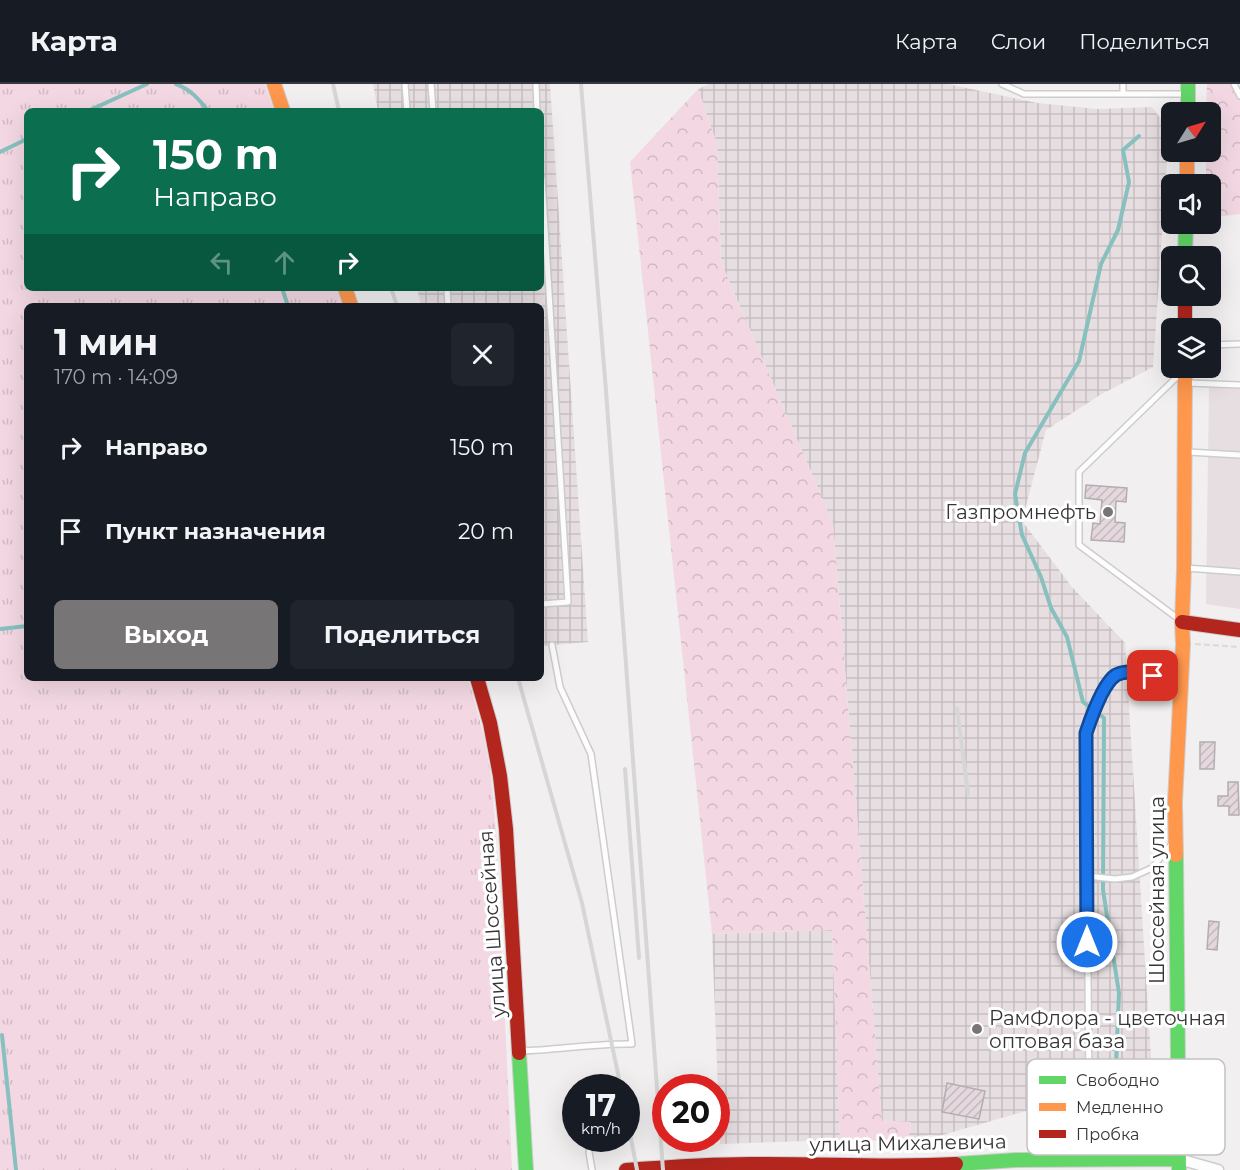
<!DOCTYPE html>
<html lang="ru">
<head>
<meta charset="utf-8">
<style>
  body { margin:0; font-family:Montserrat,sans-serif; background:#20242c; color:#f1f3f6; height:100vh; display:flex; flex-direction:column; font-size:22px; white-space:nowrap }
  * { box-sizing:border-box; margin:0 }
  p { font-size:20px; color:#9ea1a6 }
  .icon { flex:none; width:33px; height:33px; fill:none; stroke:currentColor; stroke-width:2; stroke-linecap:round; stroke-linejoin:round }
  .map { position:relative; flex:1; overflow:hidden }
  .sheet { position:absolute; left:24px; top:219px; width:520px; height:378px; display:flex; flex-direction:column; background:#171b24; border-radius:9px; box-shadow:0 6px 24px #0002 }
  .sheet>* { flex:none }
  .top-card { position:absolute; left:24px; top:24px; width:520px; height:183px; border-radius:9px; box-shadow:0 6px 24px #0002; background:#0b6e4f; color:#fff; overflow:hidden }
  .needle { width:39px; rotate:53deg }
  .tools { position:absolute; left:1161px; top:18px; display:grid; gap:12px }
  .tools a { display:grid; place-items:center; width:60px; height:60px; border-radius:9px; background:#171b24; box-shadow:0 6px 24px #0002; font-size:30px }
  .speed { position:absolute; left:562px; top:990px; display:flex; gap:12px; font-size:30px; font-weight:700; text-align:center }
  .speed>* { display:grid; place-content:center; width:78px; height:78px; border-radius:50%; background:#171b24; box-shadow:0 6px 24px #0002; line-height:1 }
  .speed small { font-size:15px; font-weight:400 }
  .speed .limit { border:9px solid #d22; background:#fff; color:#111 }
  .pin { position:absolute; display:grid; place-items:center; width:51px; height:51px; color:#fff; margin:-26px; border-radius:12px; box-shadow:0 3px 9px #0006 }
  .me { position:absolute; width:66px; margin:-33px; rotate:0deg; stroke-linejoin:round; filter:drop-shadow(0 0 4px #0008) }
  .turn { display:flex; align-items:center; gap:21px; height:126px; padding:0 30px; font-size:27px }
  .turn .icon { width:78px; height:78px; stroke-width:2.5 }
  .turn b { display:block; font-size:42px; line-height:51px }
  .lanes { display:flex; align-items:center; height:57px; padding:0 30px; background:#0003; justify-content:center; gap:30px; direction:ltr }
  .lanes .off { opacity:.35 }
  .round { display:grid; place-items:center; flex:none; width:63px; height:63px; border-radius:9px; background:#20242c }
  .overview { display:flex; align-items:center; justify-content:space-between; height:102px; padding:0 30px }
  h1 { font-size:36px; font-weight:700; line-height:45px }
  .action { display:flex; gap:12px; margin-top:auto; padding:12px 30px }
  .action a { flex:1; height:69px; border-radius:9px; background:#787576; color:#fff; font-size:24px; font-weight:700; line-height:69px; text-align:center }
  .action a+a { background:#20242c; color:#f1f3f6 }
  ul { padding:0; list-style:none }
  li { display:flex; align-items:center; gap:18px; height:84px; padding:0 30px }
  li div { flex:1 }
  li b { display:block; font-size:22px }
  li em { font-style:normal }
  header { display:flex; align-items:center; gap:36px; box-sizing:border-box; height:84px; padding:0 30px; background:#171b24; border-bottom:2px solid #363941 }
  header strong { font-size:28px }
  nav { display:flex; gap:33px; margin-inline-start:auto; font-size:21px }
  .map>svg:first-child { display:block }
  .built { fill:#e6dee1 }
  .industrial { fill:url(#industrial-grid) }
  .grass { fill:url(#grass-tufts) }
  .forest { fill:url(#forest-crowns) }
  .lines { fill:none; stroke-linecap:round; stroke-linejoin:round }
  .stream { stroke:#87c0be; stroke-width:4 }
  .building { fill:url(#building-hatch); stroke:#b1afb0; stroke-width:1.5 }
  .lane-casing { stroke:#cecdcd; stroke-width:8 }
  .street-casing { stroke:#cecdcd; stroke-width:13 }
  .fast-casing { stroke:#cecdcd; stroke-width:16 }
  .slow-casing { stroke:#cecdcd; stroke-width:16 }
  .jam-casing { stroke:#cecdcd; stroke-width:16 }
  .path { stroke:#dadada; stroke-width:2; stroke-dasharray:6 3; stroke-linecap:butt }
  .lane { stroke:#fdfdfd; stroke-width:5 }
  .street { stroke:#fdfdfd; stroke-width:10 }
  .fast { stroke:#63d668; stroke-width:14 }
  .slow { stroke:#ff974d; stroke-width:14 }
  .jam { stroke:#b3261e; stroke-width:14 }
  .rail { stroke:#d7d6d6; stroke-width:4 }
  .route-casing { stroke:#114b97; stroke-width:15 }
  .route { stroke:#1a73e8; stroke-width:10 }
  .poi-dot { fill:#787576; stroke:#fff; stroke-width:2 }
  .labels { text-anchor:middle; stroke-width:6; stroke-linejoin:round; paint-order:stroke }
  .poi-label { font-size:20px; fill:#363435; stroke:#fff; text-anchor:end }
  .street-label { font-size:20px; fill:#363435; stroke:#fff }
  .key { fill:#fff; stroke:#c3c2c2; stroke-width:1.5 }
  .key-label { font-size:16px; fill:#363435 }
</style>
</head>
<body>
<header>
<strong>Карта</strong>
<nav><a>Карта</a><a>Слои</a><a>Поделиться</a></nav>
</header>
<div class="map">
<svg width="1240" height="1086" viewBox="0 0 1240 1086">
  <defs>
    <pattern id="industrial-grid" width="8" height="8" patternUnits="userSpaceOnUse" patternTransform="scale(1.5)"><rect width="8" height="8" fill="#e6dee1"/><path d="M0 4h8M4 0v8" fill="none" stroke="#c6bfc2"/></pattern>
    <pattern id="grass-tufts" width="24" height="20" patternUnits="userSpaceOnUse" patternTransform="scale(1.5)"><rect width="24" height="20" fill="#f3d8e4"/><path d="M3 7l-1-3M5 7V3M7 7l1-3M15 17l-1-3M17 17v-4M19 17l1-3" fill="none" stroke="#d1bac4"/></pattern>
    <pattern id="forest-crowns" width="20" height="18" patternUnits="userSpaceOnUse" patternTransform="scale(1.5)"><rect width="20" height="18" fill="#f3d8e4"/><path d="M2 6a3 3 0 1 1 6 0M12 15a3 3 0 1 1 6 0" fill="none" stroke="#d1bac4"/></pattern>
    <pattern id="building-hatch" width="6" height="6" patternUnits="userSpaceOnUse" patternTransform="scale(1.5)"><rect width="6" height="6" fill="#e4d7dd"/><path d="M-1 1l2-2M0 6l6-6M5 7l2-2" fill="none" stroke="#c4b9be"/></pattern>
  </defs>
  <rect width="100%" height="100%" fill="#f2eff0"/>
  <path class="built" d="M1209,302L1240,305V525L1206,520Z"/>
  <path class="industrial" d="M373,0H550L588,558L542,562V222H421L417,204H542V27H378Z
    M709,0H948L1037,19L1097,25L1152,23L1169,46L1153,283L1100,311L1046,346L1022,437L1072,503L1125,559L1155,1037L1114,1052L1104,1021L1033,1025L939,1052L929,1051L908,1057L911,1038L882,1037L833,439L721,178L717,60L698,5Z
    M832,846L840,1056L720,1060L712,850Z"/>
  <path class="grass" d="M0,0H265L274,27H27V204H336L343,222H27V594H468L484,652L491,692L496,747L512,1086H0Z"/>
  <path class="forest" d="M1207,0H1235L1240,10V130L1217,133V149H1205V140H1210V100H1206V68H1210V28H1206Z
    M698,5L717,60L721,178L833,439L882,1037L911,1038L908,1057L840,1056L832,846L712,850L630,78Z"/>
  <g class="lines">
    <path class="stream" d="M176,0C190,5 199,15 208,27
      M88,27L147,0
      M0,68L27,55
      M282,204L288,222
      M0,545L27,542
      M2,951L16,1086
      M1114,1028L1119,909L1103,806L1104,634L1083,618L1067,553L1051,524L1041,493L1022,451L1015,410L1025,369L1079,277L1101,180L1118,146L1129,98L1123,66L1139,52"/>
  </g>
  <path class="building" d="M1086,401L1127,404L1126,418L1116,417L1115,438L1125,439L1124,458L1091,456L1093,439L1100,440L1102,416L1085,414Z
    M1200,658H1215L1214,685H1200Z
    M1228,698H1238L1239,731H1229V722H1218V712H1228Z
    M1209,837L1219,838L1217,866L1207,865Z
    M947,999L985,1007L979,1035L942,1028Z"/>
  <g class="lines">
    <defs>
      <path id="lane" d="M405,0L407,27
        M431,0L433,27
        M536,0L537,27
        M1002,0L1024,10H1187
        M1123,0V10
        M1234,0L1240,12
        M542,94L568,518L542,520
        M447,204L448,222
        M1210,261L1240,260
        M1188,299L1240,301
        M1188,368L1240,371
        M1186,484L1240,488
        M1180,536L1079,461V388L1181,289
        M1087,792L1115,795L1132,793L1152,784L1171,761
        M521,967C558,966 595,959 632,960L591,670L560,603L552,561
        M1089,1012L1086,649L1095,625L1109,598L1118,590L1139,588L1153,592L1179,611
        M589,1068L592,1086"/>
      <path id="street" d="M1179,1075L1218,1086"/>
      <path id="fast" d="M1188,0V28
        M1185,172L1186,140
        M1176,771L1179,1086
        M519,969L526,1086
        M956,1080L1016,1076L1179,1075"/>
      <path id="slow" d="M274,0L283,27
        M1187,68V100
        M345,204L351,222
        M1176,771L1175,718L1183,560L1182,538L1184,484L1185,284"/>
      <path id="jam" d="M1185,212V244
        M1182,538L1240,546
        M477,594L490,639L500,692L506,745L519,969
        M626,1086C667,1083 708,1080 750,1080C818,1079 887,1084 956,1080"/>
    </defs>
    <use href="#lane" class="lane-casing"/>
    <use href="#street" class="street-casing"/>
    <use href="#fast" class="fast-casing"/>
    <use href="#slow" class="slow-casing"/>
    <use href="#jam" class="jam-casing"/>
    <path class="path" d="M1195,560L1240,563"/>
    <use href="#lane" class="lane"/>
    <use href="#street" class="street"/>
    <use href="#fast" class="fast"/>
    <use href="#slow" class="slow"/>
    <use href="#jam" class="jam"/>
    <path class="rail" d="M333,0L339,27
      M581,0L606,307L663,1086
      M391,204L397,222
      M518,594L582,819L621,1004
      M957,624L968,710
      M625,685L639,874
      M627,1034L637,1086"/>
  </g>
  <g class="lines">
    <defs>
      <path id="route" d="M1087,858L1086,649C1091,634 1103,599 1116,591C1127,585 1142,589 1153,592"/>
    </defs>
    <use href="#route" class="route-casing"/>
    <use href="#route" class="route"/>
  </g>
  <g class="poi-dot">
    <circle cx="1108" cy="428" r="6"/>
    <circle cx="977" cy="945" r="6"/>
  </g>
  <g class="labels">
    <g class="poi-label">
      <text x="1096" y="435">Газпромнефть</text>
      <text x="989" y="941" text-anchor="start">РамФлора - цветочная<tspan x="989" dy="23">оптовая база</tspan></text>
    </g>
    <g class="street-label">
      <text transform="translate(1157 806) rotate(-90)" y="7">Шоссейная улица</text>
      <text transform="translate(492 840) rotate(-94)" y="7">улица Шоссейная</text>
      <text transform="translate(908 1059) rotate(-1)" y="7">улица Михалевича</text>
    </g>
  </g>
  <rect x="1027" y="975" width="198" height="96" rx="9" class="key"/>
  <rect x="1039" y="992" width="27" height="8" fill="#63d668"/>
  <rect x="1039" y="1019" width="27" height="8" fill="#ff974d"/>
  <rect x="1039" y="1046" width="27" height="8" fill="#b3261e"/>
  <g class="key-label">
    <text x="1076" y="1002">Свободно</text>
    <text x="1076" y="1029">Медленно</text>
    <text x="1076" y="1056">Пробка</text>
  </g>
</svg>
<div class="tools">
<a><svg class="needle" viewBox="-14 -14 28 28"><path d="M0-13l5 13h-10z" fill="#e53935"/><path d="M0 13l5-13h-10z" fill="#9ea1a6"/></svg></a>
<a><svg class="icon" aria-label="sound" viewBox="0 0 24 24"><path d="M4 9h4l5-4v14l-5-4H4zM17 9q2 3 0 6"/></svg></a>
<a><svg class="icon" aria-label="search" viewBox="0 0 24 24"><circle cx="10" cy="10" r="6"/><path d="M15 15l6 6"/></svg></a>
<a><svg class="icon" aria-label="layers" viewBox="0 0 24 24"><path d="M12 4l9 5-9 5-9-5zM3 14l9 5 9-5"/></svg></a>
</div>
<div class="speed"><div>17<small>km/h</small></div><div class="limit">20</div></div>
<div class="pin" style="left:1153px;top:592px;background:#d93025"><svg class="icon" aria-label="arrive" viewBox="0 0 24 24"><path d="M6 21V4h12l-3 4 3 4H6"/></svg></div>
<svg class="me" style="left:1087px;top:858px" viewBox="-20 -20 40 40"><circle r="17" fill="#1a73e8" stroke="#fff" stroke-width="3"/><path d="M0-11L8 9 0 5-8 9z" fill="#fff"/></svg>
<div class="top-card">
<div class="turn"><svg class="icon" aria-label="right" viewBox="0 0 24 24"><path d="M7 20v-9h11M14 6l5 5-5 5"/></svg><div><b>150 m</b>Направо</div></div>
<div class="lanes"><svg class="icon off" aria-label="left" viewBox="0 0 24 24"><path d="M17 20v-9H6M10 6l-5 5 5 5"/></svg><svg class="icon off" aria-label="ahead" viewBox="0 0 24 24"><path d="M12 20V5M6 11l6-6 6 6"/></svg><svg class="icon" aria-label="right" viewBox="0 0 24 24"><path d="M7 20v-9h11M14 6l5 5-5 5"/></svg></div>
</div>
<section class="sheet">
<div class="overview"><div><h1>1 мин</h1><p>170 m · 14:09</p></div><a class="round"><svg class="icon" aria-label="close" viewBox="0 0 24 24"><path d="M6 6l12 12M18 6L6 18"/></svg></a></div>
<ul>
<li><svg class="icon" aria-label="right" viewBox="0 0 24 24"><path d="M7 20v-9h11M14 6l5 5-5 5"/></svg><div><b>Направо</b></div><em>150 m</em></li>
<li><svg class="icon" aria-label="arrive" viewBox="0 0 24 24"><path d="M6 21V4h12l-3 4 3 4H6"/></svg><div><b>Пункт назначения</b></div><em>20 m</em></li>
</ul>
<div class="action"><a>Выход</a><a>Поделиться</a></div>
</section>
</div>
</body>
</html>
